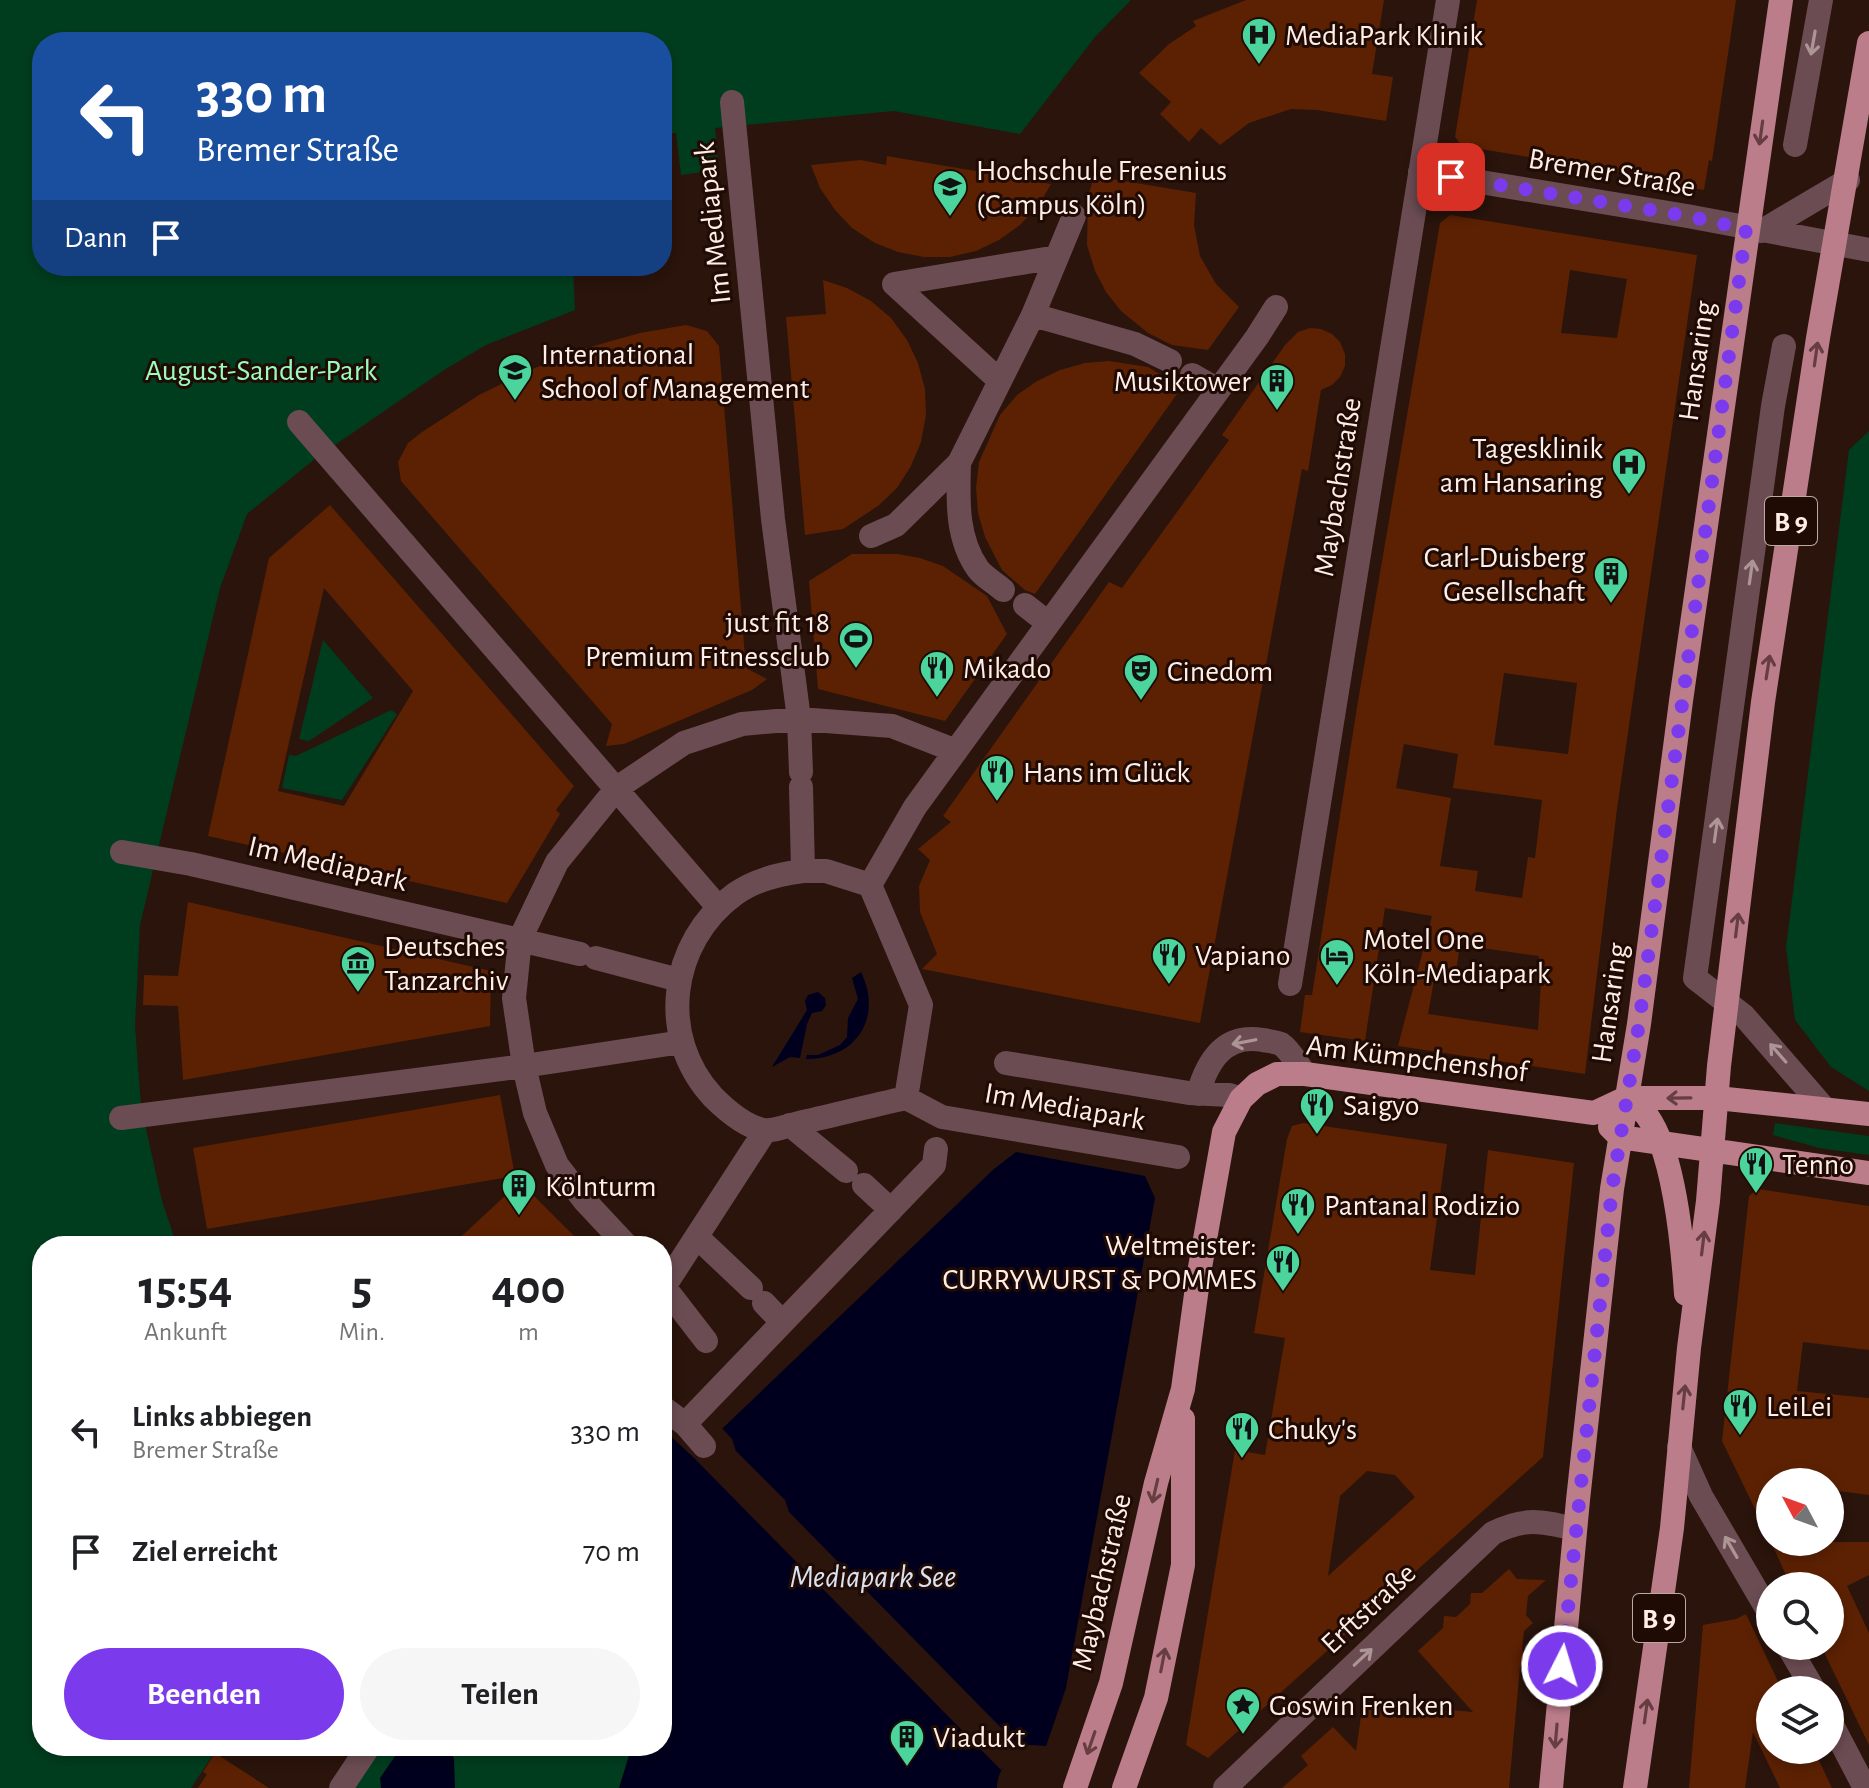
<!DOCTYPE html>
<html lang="de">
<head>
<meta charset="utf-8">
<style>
  body { margin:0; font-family:"Alegreya Sans",sans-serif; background:#f6f6f6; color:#202124; height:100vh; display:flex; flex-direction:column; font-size:30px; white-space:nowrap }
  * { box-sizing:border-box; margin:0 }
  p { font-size:26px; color:#757577 }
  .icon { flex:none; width:44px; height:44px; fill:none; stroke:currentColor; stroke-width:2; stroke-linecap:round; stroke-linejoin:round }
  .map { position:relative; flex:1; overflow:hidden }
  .side { position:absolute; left:32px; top:1236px; width:640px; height:520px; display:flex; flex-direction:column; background:#fff; border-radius:32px; box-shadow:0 4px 12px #0003 }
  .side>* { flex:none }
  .hud { position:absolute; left:32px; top:32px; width:640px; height:244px; border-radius:32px; box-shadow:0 4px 12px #0003; background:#1a4fa0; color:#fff; overflow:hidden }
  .needle { width:52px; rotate:311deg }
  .buttons { position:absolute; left:1756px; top:1468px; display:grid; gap:16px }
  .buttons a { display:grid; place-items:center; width:88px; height:88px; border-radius:50%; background:#fff; box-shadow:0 4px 12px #0003; font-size:40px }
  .pin { position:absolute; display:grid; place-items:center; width:68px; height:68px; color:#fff; margin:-34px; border-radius:16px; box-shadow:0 4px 12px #0006 }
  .me { position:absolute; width:88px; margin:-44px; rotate:5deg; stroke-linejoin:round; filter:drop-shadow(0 0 6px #0008) }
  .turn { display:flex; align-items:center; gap:28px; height:168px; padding:0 32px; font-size:36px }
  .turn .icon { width:104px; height:104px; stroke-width:2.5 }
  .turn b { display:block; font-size:56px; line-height:68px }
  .then { display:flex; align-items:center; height:76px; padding:0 32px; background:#0003; gap:16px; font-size:30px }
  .eta { display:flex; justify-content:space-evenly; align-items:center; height:136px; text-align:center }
  .eta b { font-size:48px; font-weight:700; line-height:56px }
  .cta { display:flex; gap:16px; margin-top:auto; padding:16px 32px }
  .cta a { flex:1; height:92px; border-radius:48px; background:#7c3aed; color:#fff; font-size:32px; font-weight:700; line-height:92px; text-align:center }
  .cta a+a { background:#f6f6f6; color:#202124 }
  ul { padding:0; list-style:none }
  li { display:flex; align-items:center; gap:24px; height:120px; padding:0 32px }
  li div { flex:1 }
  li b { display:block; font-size:30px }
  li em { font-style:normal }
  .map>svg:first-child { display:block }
  .green { fill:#003d1e }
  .water { fill:#00001e }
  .pier { fill:#2a140b }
  .building { fill:#5c2103; fill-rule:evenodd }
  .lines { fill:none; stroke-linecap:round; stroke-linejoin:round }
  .minor { stroke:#6b4c53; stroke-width:24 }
  .major { stroke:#bc7d8b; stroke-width:24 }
  .oneway { stroke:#ad9596 }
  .oneway2 { stroke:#663e41 }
  .route { stroke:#7c3aed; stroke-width:14; stroke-dasharray:0 25.2 }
  .labels { text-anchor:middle; stroke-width:6; stroke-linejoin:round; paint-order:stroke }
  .shield { fill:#200b04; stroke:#bbaaa3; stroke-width:2 }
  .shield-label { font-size:28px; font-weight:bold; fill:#feeee7 }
  .poi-label { font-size:30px; fill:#feeee7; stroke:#200b04; text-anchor:start }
  .street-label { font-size:30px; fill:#feeee7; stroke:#200b04 }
  .park-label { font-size:30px; fill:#9bfabc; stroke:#200b04 }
  .water-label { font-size:32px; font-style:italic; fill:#dae3f4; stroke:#200b04 }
</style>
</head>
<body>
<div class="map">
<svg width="1869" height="1788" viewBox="0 0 1869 1788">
  <rect width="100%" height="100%" fill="#2a140b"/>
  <path class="green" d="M0,0H1131L1095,37L1020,134L894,111L715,128L719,170L681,175L676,133L662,134V42H42V266H573L575,310L486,345L444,370L316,458L247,514L220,588L140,925L135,1026L141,1106L162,1201L177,1246H42V1746H219L191,1788H0Z
    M1869,431V1091L1831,1067L1795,1020L1786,947L1849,450Z
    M323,640L373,698L309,741L299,739Z
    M391,710L397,714L342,800L282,788L289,755L296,756Z
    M1775,1123L1869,1136V1155L1819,1148L1773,1135Z
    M381,1746H632L619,1788H352Z"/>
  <path class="water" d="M861,972C883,1017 857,1059 806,1059L807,1055H818L840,1045L847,1037L848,1018L858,999L852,978Z
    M818,992L825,998L826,1005L822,1011L812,1013L807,1024L800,1058L790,1057L772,1067L807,1010L805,1001L808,995Z
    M1016,1152L1145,1176L1155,1198L1066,1688L1046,1746C1039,1746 1032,1744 1026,1746C1011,1751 996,1773 997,1788H619L632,1746H662V1428L695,1459L704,1446L994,1169Z
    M402,1746H450L454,1759L455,1788H381L380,1778Z"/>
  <path class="pier" d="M722,1428L732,1439L736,1451L785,1500L789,1512L1021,1748L1001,1770L695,1459L704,1446Z"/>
  <path class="building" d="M1246,0H1384L1372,74L1393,77L1386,121L1317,110L1291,109L1249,123L1220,145L1201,128L1189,142L1160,114L1171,102L1139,73L1169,44L1196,26L1193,21Z
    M1477,0H1736L1712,161L1709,160L1704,190L1642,180L1643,176L1462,146L1455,137Z
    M887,156L1051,184L1039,205L1020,225L999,240L976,251L950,257H924L898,252L875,243L852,228L835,210L820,188L811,165L861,160L886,165Z
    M1094,176L1196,193L1194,225L1200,256L1216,284L1239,307L1208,350L1172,345L1148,333L1121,311L1106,292L1095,271L1087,245L1088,197Z
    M1450,215L1697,255L1617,809L1585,1074L1398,1046L1432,916L1385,908L1365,1041L1300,1032L1305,995H1312L1357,707L1440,223ZM1570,270L1627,279L1617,338L1561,333ZM1504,673L1577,683L1568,754L1494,745ZM1404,744L1458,754L1453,788L1542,800L1535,858L1528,857L1522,898L1475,891L1478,871L1440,866L1451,798L1396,788ZM1460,945L1539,956L1536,981H1541L1538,1030L1428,1014L1436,969L1427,967L1456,971Z
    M823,280L847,288L871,301L891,318L907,340L918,363L925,389L926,415L921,442L911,466L897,488L878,506L843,529L805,535L786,317L826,314Z
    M686,325L707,331L719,346L746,668L767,679L752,690L624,744L606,746L612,724L401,481L398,462L408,443L422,432L479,395L530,370L583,349L640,333Z
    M1310,328L1321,329L1332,334L1340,342L1345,354V366L1340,377L1332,385L1321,390L1308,471L1302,469L1200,1023L922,969L937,954L920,912L919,886L930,860L918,849L951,822L943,816L1109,582L1122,588L1229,440L1222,435L1285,345L1298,332Z
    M1109,361L1148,367L1182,387L1035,594L1025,590L1002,570L985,537L978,513L976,488L979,462L1000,415L1017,395L1037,381L1060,370L1085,363Z
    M330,505L574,786L556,810L560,814L507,903L208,836L269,558ZM324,588L413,691L344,806L278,791Z
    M852,554H898L920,558L943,566L987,596L1007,634L945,721L818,689L809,581Z
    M188,902L491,971L490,1026L183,1080L178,1006L143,1005L144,975L178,976Z
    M500,1095L515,1176L207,1229L193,1148Z
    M1303,1123L1447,1144L1430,1270L1475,1275L1488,1150L1574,1163L1543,1457L1208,1758L1186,1745L1235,1450L1265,1455L1285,1338L1254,1333L1287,1139L1292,1126ZM1367,1471L1395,1475L1415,1497L1328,1576L1340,1496Z
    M520,1182L584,1246H451Z
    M1758,1189L1869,1206V1350L1803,1342L1797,1391L1869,1398V1495L1830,1490V1482H1770V1540L1722,1441L1749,1196Z
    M1771,1542H1869V1575L1847,1586L1869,1633V1745L1821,1646H1830V1586H1791Z
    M1509,1569L1517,1579L1546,1580L1528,1596L1526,1615L1533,1623L1524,1631L1522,1650L1530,1660L1520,1667L1509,1788H1282L1308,1765L1301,1756L1333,1727L1356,1751L1363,1702L1473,1712L1418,1651L1443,1628L1444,1616L1456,1617L1470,1604L1471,1593H1482Z
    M1746,1614L1782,1690H1770V1750H1814L1832,1788H1780L1753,1732L1745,1788H1689L1703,1625L1736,1619Z
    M215,1753L269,1788H198L207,1774L203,1772Z"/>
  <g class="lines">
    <path class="minor" d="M732,102L773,519L799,719L801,772
      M1795,145L1821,0
      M1420,172L1687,216L1869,250
      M1762,231L1848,180
      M1033,315L1135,344L1170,361
      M1784,346L1773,406L1695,978L1744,1016L1824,1108
      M1192,375L1218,390
      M1000,381L894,284L1057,257
      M299,422L718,907
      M959,463C958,500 956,538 978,569C984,577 995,583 1003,590
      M871,536L896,525L959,463L1033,315L1074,216
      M1025,605L1048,623
      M801,787L803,871
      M122,852L191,864L580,954
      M803,871H826L870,885L921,1005L906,1098C870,1106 834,1115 799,1123C789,1125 773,1132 763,1130C745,1126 726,1110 713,1097C657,1037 669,942 735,894C755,880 778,874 803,871Z
      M870,885L915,807L1257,337L1276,307
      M596,958L679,980
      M1290,984L1448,0
      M1006,1063L1189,1093L1229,1095L1241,1099
      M1198,1094C1207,1062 1224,1033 1263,1040C1267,1041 1277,1042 1281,1044C1290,1050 1298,1065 1305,1074
      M906,1098L942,1117L1178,1157
      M121,1118L524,1066L682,1042
      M790,1125L846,1171
      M864,1185L891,1210
      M697,1237L751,1288
      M627,1246L584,1200L557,1165L535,1113L524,1066L514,998L520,939L557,862L617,788L684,743L742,724L799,719L892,726L956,751
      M662,1284L706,1341
      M662,1290L765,1131
      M764,1303L782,1322
      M662,1407L685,1424L704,1446
      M685,1424L934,1165L936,1149
      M1679,1447L1701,1496L1770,1614
      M1788,1646L1814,1690
      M1830,1721L1865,1788
      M341,1788L369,1746
      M1225,1788L1493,1533C1525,1517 1542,1521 1575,1529"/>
    <path class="major" d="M1626,1098C1630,1102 1637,1105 1641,1109C1674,1140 1683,1249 1686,1294
      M1610,1127L1620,1137L1869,1173
      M1075,1788L1111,1683L1156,1483L1183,1389L1199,1273L1224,1132L1241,1099L1257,1084L1277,1074H1305L1594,1113L1626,1098H1717L1869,1114
      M1124,1788L1156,1698L1183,1565V1419
      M1551,1788L1578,1500L1612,1189L1639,1024L1681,701L1781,0
      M1635,1788L1672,1528L1689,1348L1708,1201L1719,1066L1763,702L1818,338L1869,43"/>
  </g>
  <defs><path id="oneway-shaft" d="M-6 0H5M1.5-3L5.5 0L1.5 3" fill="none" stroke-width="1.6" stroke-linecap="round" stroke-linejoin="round" transform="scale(2)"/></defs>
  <g class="oneway">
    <use href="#oneway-shaft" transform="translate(1813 43) rotate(100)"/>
    <use href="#oneway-shaft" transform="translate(1751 572) rotate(-82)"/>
    <use href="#oneway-shaft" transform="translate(1716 830) rotate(-82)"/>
    <use href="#oneway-shaft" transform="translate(1244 1042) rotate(169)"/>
    <use href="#oneway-shaft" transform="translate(1778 1053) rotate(-131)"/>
    <use href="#oneway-shaft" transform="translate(1731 1547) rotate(-120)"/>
    <use href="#oneway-shaft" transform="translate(1363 1657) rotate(-43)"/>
  </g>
  <g class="oneway2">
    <use href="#oneway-shaft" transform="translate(1761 133) rotate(98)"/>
    <use href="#oneway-shaft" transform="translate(1816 354) rotate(-82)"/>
    <use href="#oneway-shaft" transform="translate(1768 667) rotate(-81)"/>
    <use href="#oneway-shaft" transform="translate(1737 925) rotate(-83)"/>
    <use href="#oneway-shaft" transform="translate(1679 1098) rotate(179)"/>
    <use href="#oneway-shaft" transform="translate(1703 1243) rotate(-83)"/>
    <use href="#oneway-shaft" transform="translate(1684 1397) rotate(-84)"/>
    <use href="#oneway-shaft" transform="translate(1155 1491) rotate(103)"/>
    <use href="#oneway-shaft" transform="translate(1163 1660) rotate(-79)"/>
    <use href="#oneway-shaft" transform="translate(1646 1711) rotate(-82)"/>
    <use href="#oneway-shaft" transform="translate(1556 1736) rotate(95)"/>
    <use href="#oneway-shaft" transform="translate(1091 1743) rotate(109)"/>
  </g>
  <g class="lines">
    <path class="route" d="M1451,177L1687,216L1746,229L1639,1024L1612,1189L1562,1666"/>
  </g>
  <defs>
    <symbol id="hospital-pin" viewBox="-11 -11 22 30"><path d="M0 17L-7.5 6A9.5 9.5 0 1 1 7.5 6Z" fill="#4bd49b" stroke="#200b04"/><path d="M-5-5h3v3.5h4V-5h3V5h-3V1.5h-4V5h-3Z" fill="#111"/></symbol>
    <symbol id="university-pin" viewBox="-11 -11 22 30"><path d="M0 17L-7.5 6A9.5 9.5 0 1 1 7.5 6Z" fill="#4bd49b" stroke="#200b04"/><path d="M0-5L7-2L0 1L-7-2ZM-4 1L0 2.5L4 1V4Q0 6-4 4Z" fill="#111"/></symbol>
    <symbol id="building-pin" viewBox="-11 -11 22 30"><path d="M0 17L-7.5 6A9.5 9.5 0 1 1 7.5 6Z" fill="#4bd49b" stroke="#200b04"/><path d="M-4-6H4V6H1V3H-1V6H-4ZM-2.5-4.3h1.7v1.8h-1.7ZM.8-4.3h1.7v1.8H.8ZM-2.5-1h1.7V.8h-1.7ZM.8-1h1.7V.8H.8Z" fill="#111"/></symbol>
    <symbol id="stadium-pin" viewBox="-11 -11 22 30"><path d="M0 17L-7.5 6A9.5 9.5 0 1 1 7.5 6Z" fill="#4bd49b" stroke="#200b04"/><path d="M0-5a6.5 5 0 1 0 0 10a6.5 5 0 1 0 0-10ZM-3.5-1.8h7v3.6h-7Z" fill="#111"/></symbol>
    <symbol id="restaurant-pin" viewBox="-11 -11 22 30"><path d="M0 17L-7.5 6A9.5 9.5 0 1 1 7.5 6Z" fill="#4bd49b" stroke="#200b04"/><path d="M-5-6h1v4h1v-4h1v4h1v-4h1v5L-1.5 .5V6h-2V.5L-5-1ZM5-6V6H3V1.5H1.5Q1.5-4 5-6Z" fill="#111"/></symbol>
    <symbol id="theatre-pin" viewBox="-11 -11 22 30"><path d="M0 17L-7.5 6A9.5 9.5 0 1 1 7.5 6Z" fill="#4bd49b" stroke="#200b04"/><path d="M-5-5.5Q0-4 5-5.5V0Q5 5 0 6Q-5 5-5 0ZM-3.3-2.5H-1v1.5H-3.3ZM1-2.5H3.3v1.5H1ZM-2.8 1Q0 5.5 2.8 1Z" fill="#111"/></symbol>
    <symbol id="hotel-pin" viewBox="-11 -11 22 30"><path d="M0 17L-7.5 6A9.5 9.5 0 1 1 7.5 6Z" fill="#4bd49b" stroke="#200b04"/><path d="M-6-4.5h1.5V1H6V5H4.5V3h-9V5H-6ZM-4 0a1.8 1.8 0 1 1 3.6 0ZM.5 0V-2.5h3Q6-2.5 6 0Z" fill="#111"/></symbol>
    <symbol id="museum-pin" viewBox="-11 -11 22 30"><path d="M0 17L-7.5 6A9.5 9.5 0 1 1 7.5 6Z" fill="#4bd49b" stroke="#200b04"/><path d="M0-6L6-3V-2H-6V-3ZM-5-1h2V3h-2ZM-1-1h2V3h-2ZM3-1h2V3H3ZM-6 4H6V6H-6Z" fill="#111"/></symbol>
    <symbol id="sight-pin" viewBox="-11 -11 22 30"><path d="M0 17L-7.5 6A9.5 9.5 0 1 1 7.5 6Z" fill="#4bd49b" stroke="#200b04"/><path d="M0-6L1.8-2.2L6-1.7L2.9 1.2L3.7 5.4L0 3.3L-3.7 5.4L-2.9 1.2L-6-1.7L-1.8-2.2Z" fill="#111"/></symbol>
  </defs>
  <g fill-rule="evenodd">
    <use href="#hospital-pin" x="1239" y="15" width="40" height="54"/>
    <use href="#university-pin" x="930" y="167" width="40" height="54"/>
    <use href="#university-pin" x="495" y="351" width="40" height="54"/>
    <use href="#building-pin" x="1257" y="361" width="40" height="54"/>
    <use href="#hospital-pin" x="1609" y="445" width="40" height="54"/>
    <use href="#building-pin" x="1591" y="554" width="40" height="54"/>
    <use href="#stadium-pin" x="836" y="619" width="40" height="54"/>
    <use href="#restaurant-pin" x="917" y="648" width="40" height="54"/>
    <use href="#theatre-pin" x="1121" y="651" width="40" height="54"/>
    <use href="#restaurant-pin" x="977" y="752" width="40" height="54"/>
    <use href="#restaurant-pin" x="1149" y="935" width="40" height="54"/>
    <use href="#hotel-pin" x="1317" y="936" width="40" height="54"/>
    <use href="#museum-pin" x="338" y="943" width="40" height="54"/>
    <use href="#restaurant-pin" x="1297" y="1085" width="40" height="54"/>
    <use href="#restaurant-pin" x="1736" y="1144" width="40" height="54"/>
    <use href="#building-pin" x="499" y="1166" width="40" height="54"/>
    <use href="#restaurant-pin" x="1278" y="1185" width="40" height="54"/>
    <use href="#restaurant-pin" x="1263" y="1242" width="40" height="54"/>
    <use href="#restaurant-pin" x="1720" y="1386" width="40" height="54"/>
    <use href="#restaurant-pin" x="1222" y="1409" width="40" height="54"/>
    <use href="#sight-pin" x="1223" y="1685" width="40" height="54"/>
    <use href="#building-pin" x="887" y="1717" width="40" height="54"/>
  </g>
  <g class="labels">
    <g class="shield">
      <rect x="1765" y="497" width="52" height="48" rx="6"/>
      <rect x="1633" y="1594" width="52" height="48" rx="6"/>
    </g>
    <g class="shield-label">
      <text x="1791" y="531">B 9</text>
      <text x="1659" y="1628">B 9</text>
    </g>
    <g class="poi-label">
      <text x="1285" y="45">MediaPark Klinik</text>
      <text x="976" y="180">Hochschule Fresenius<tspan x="976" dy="34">(Campus Köln)</tspan></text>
      <text x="541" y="364">International<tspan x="541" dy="34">School of Management</tspan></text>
      <text x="1251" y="391" text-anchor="end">Musiktower</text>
      <text x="1603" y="458" text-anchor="end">Tagesklinik<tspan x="1603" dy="34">am Hansaring</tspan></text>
      <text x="1585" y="567" text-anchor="end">Carl-Duisberg<tspan x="1585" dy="34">Gesellschaft</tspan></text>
      <text x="830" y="632" text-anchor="end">just fit 18<tspan x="830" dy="34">Premium Fitnessclub</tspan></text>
      <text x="963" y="678">Mikado</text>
      <text x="1167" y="681">Cinedom</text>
      <text x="1023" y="782">Hans im Glück</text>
      <text x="1363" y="949">Motel One<tspan x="1363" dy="34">Köln-Mediapark</tspan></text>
      <text x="384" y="956">Deutsches<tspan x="384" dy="34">Tanzarchiv</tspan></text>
      <text x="1195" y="965">Vapiano</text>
      <text x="1343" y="1115">Saigyo</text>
      <text x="1782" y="1174">Tenno</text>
      <text x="545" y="1196">Kölnturm</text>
      <text x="1324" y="1215">Pantanal Rodizio</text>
      <text x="1257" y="1255" text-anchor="end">Weltmeister:<tspan x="1257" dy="34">CURRYWURST &amp; POMMES</tspan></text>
      <text x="1766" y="1416">LeiLei</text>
      <text x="1268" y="1439">Chuky's</text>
      <text x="1269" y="1715">Goswin Frenken</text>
      <text x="933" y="1747">Viadukt</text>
    </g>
    <g class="street-label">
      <text transform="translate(1612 172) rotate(10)" y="10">Bremer Straße</text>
      <text transform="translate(712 223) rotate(-96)" y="10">Im Mediapark</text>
      <text transform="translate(1696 361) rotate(-82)" y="10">Hansaring</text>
      <text transform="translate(1337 487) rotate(-81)" y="10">Maybachstraße</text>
      <text transform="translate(328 863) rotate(13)" y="10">Im Mediapark</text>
      <text transform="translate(1609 1003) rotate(-82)" y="10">Hansaring</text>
      <text transform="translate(1417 1058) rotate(7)" y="10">Am Kümpchenshof</text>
      <text transform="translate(1065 1106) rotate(10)" y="10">Im Mediapark</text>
      <text transform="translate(1101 1582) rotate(-77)" y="10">Maybachstraße</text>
      <text transform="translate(1368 1608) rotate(-43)" y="10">Erftstraße</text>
    </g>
    <g class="park-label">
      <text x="261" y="380">August-Sander-Park</text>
    </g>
    <g class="water-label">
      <text x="873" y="1587">Mediapark See</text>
    </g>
  </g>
</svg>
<div class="buttons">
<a><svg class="needle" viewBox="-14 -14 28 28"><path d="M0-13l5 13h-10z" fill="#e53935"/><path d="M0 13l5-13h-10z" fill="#757577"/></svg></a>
<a><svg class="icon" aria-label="search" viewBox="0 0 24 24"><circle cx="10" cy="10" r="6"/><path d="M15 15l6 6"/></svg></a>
<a><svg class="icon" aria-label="layers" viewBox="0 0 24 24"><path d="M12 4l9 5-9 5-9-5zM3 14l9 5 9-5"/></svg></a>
</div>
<div class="pin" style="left:1451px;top:177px;background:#d93025"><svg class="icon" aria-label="arrive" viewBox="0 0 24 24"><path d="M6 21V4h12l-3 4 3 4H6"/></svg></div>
<svg class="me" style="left:1562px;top:1666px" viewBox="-20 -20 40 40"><circle r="17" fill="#7c3aed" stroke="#fff" stroke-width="3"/><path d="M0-11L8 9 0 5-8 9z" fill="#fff"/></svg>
<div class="hud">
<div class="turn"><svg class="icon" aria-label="left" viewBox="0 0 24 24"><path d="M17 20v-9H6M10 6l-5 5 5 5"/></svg><div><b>330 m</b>Bremer Straße</div></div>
<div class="then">Dann<svg class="icon" aria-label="arrive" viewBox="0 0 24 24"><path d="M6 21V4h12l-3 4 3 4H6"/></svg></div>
</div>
<section class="side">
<div class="eta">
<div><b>15:54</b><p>Ankunft</p></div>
<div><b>5</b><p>Min.</p></div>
<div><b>400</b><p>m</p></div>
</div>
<ul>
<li><svg class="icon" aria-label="left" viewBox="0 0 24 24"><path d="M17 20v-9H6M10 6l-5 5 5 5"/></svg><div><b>Links abbiegen</b><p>Bremer Straße</p></div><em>330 m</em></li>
<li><svg class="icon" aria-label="arrive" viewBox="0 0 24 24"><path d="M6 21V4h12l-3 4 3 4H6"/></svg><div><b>Ziel erreicht</b></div><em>70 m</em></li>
</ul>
<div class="cta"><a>Beenden</a><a>Teilen</a></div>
</section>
</div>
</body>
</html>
